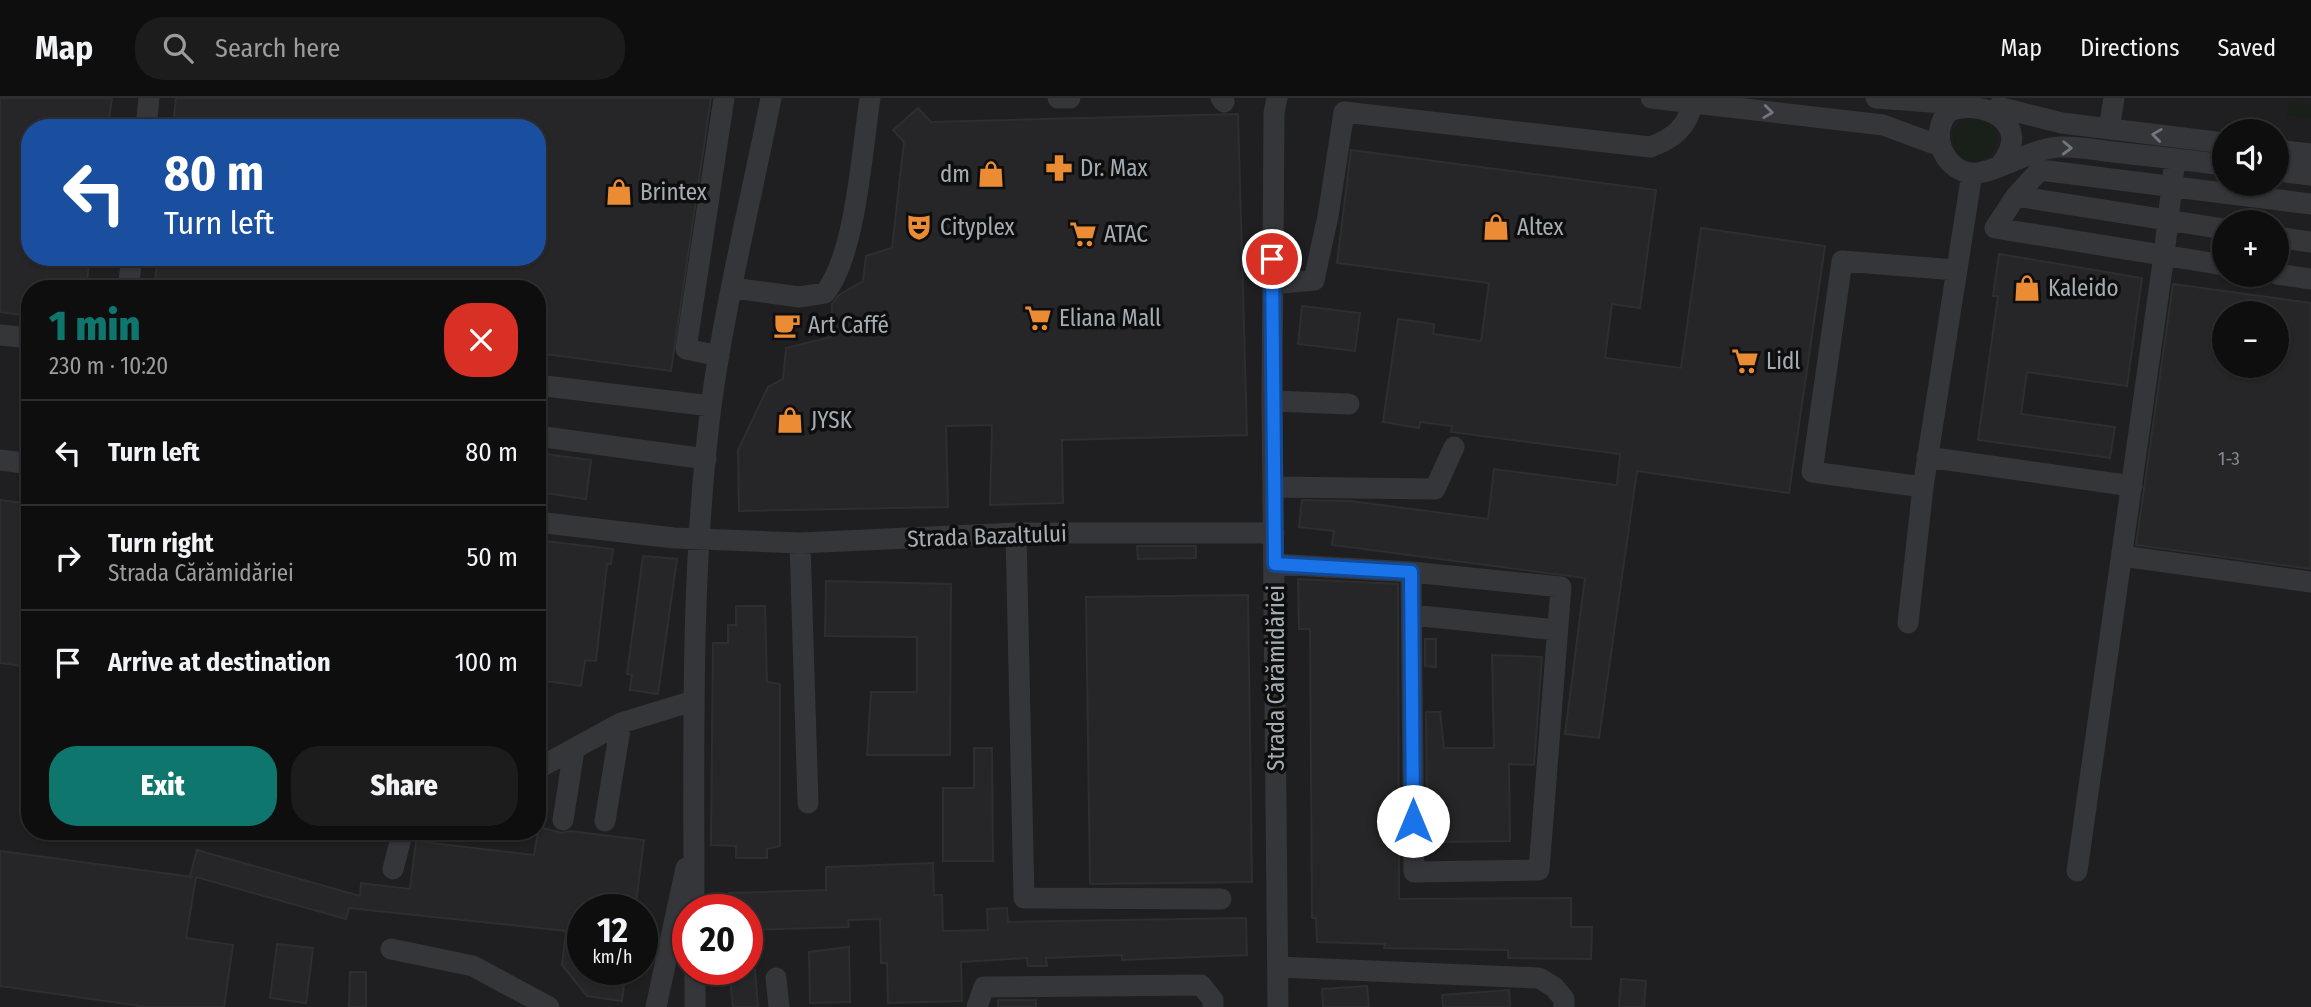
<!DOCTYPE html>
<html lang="en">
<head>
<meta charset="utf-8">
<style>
  body { margin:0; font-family:"Fira Sans Condensed",sans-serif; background:#1c1c1d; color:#f1f3f6; height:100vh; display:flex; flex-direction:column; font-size:26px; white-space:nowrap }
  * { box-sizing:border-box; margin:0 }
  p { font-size:23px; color:#9b9c9e }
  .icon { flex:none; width:38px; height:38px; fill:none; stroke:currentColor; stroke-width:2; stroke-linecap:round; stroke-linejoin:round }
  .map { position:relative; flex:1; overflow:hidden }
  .drawer { position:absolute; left:21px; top:182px; width:525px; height:560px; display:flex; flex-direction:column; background:#0e0e0f; border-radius:28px; box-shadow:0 2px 5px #0004,0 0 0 2px #2e2e2f }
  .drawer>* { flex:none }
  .guide { position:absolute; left:21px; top:21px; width:525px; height:147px; border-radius:28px; box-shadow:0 2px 5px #0004,0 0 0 2px #2e2e2f; background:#1a4fa0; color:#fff; overflow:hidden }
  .tools { position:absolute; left:2212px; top:21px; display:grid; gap:14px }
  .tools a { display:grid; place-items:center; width:77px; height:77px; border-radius:50%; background:#0e0e0f; box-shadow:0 2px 5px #0004,0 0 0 2px #2e2e2f; font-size:35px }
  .speed { position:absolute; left:567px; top:796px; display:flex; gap:14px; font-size:35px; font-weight:700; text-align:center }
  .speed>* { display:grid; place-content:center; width:91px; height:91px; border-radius:50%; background:#0e0e0f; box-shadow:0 2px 5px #0004,0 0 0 2px #2e2e2f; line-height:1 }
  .speed small { font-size:18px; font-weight:400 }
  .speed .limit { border:10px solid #d22; background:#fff; color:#111 }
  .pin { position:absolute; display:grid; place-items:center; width:60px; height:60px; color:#fff; margin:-30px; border:4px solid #fff; border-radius:50%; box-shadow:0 2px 7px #0007 }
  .me { position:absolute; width:77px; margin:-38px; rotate:0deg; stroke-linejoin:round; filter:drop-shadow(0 0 5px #0008) }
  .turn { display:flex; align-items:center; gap:24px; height:147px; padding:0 28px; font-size:32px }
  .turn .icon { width:91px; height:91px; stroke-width:2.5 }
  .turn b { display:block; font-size:49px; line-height:60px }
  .round { display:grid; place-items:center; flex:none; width:74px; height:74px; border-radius:28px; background:#1c1c1d }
  .summary { display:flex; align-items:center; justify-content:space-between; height:119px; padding:0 28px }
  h1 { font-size:42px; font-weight:800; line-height:52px; color:#0f766e }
  .cta { display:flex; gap:14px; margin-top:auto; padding:14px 28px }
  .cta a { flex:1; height:80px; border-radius:28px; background:#0f766e; color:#fff; font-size:28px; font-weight:800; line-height:80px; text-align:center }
  .cta a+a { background:#1c1c1d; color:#f1f3f6 }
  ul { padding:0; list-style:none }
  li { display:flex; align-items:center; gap:21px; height:105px; padding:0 28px; border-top:2px solid #2e2e2f }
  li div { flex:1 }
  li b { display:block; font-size:26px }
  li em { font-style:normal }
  header { display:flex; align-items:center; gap:42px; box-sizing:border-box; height:98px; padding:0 35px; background:#0e0e0f; border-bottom:2px solid #2e2e2f }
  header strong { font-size:33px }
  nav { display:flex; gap:38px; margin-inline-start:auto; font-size:24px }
  .search { width:490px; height:63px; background:#1c1c1d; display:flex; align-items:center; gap:18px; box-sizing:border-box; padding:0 24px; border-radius:28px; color:#9b9c9e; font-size:26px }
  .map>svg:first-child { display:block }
  .built { fill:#1f1f21; fill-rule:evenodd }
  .green { fill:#191f19 }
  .building { fill:#262628; stroke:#2d2e30; stroke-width:2; fill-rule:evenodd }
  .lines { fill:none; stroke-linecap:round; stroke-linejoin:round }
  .minor { stroke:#343639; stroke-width:21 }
  .oneway { stroke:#72777d }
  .route-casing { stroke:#114b97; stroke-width:18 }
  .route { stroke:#1a73e8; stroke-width:12 }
  .labels { text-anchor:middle; stroke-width:7; stroke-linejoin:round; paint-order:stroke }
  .number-label { font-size:19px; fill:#848a90 }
  .poi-label { font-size:23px; fill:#a5adb4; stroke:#0e0e0f; text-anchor:start }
  .street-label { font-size:23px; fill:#a5adb4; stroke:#0e0e0f }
</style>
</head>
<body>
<header>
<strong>Map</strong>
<div class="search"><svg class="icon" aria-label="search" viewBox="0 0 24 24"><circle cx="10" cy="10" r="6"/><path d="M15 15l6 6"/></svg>Search here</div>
<nav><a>Map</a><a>Directions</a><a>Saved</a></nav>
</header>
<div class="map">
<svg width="2311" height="909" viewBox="0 0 2311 909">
  <rect width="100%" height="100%" fill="#131314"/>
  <path class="built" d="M0,0H2311V909H0ZM30,30H537V159H30ZM2224,33H2277V86H2224ZM2224,124H2277V177H2224ZM30,191H537V733H30ZM2224,215H2277V268H2224ZM583,812H642V872H583ZM688,812H747V872H688Z"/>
  <path class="green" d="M2291,4L2311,7V21L2286,17Z
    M1953 41a22 22 0 1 1 44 0a22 22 0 1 1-44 0Z"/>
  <path class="building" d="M0,0H112L108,30H30V159H90L86,191H30V218L0,214Z
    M176,0H711L671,273L537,255V191H154L158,159H537V30H173Z
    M918,10L931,24L1238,16L1247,337L1062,342L1063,405L990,407L992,327L946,328L948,409L739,413L738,352L768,289L783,281L786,250L831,239L832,206L839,197L863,183L866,158L892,150L904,44L893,32Z
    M1351,52L1656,92L1640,210L1612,206L1605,260L1681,270L1701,130L1825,148L1789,395L1637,373L1599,640L1565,636L1585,480L1332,447L1334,433L1299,429L1302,402L1350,403L1488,421L1494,371L1617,387L1620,356L1451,334L1452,328L1420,324L1419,330L1383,324L1398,221L1434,226L1433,236L1481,243L1489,185L1337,165Z
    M1999,156L2142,180L2127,288L2027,274L2021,316L2115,329L2110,360L1978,342L1998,198H1993Z
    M2173,186L2311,205V471L2136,447ZM2224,215H2277V268H2224Z
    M1302,208L1360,215L1355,253L1298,246Z
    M537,355L591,362L586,401L537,394Z
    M0,402L30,406V569L0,565Z
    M537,442L613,451L611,466H607L596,563L585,562L581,588L537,582Z
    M1137,448H1196V460L1138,461Z
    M643,458L677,461L658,596L630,592L632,577L627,576Z
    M1298,481L1398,486L1399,801L1571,800V829H1592L1591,861L1508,860V852L1384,850L1385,846L1317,844L1316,820H1312L1310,531H1299Z
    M826,483L951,486L950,657H867L871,594H917V539L825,538Z
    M1248,497L1252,784L1090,786L1086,499Z
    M736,508H765L767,584L780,586V748L767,751V760H736V748L711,747L713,545H728V527H736Z
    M1425,541H1436V569L1425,568Z
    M1492,557L1542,559L1534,667L1509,666L1510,743L1441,744L1440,719H1427L1426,614H1440L1444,650H1494Z
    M974,650H992L993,763H943V690H974Z
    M539,729L562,735L570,733L644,742L635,812H583V872H626L622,903L587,898L562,867L566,833L349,810L346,821L196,779L186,840L233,847L224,909H147L0,888V753L193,779L190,778L197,752L360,798L361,785L410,791L416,743L534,757Z
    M933,765L934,797H942L943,833L988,832L987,811L1007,810L1008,824L1246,820L1247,857L1122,862V857L1046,860L1047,868H1028L1027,860L961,864L962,903L888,905L887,865H881L880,821L848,822L849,829L747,832V812H730L729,795L826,792V769Z
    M277,846L313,850L306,905L270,900Z
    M849,849L850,904L810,905L809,854Z
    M729,872H755L758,909H733Z
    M350,874H366V909H349Z
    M1621,881L1646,883L1644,909H1619Z
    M1367,888L1369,909H1323L1322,891Z
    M1509,892L1510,909H1443L1442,897Z
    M998,902H1036V909H998Z"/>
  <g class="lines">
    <path class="minor" d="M1058,0H1070
      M1221,0L1224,4
      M1277,0L1274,15L1272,303L1278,909
      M1651,0L1883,27L1940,48
      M1876,0L1958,6
      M1998,9L2062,25L2224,45
      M146,30L149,0
      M2109,31L2114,0
      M2277,52L2311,56
      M2002,65C2033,25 1983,0 1949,13C1929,34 1942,70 1970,75C1989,79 2030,50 2060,49C2077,48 2096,52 2113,54C2150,58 2187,62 2224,67
      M2277,73L2311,77
      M2016,98L2040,72L2311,106
      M2224,131L2016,98L1995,130L2224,167
      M2277,139L2311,144
      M2277,176L2311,181
      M1272,186L1314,182L1328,118L1344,14L1650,49C1673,41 1688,29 1692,5
      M733,190L799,199L825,195C856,156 862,52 870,0
      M128,191L132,159
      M0,237L30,240
      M719,258L686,251L724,0
      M537,287L711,308
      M1272,303L1349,306
      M537,338L706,361
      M1927,359L2132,388
      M0,362L30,366
      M1274,389L1435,391L1454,349
      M1923,389L1812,374L1842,163L1956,172
      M537,424L674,440L800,445L1016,435H1274
      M1016,435L1024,800L1221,801
      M800,445L808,705
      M2122,458L2311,484
      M1275,466L1411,474L1561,489L1539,772L1414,774L1411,474
      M1412,517L1557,532
      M1908,525L1923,389L1972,75
      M537,671L621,625L693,603
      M563,722L574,652
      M605,723L621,625
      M393,771L403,733
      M2077,773L2164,157L2175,61
      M694,812C694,644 690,474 711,308C725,204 751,102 771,0
      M391,851L473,868L549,909
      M1278,869L1539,880L1554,889L1564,901V909
      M695,872V909
      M776,880L779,909
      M656,909L686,770
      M977,909L984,889L1201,887L1213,902V909"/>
  </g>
  <defs><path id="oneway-chevron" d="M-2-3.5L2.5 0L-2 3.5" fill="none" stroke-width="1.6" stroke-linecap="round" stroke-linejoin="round" transform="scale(1.75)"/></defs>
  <g class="oneway">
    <use href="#oneway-chevron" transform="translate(1768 14) rotate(7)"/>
    <use href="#oneway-chevron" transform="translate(2157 37) rotate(-173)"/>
    <use href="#oneway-chevron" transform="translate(2067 50) rotate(2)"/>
  </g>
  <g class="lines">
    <defs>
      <path id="route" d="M1272,161L1275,466L1411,474L1413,723"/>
    </defs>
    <use href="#route" class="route-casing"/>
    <use href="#route" class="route"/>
  </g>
  <defs>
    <symbol id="pharmacy-bare" viewBox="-9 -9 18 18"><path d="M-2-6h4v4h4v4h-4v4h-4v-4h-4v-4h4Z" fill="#eb8c34" stroke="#0e0e0f" stroke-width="2.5" paint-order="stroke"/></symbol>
    <symbol id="shop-bare" viewBox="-9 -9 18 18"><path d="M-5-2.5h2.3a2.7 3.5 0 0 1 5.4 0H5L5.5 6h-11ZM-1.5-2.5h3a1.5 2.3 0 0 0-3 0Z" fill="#eb8c34" stroke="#0e0e0f" stroke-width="2.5" paint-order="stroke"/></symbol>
    <symbol id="theatre-bare" viewBox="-9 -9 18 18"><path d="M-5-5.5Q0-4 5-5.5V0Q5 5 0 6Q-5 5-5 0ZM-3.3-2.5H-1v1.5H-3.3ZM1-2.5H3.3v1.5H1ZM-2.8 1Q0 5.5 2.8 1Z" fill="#eb8c34" stroke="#0e0e0f" stroke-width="2.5" paint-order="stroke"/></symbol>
    <symbol id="supermarket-bare" viewBox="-9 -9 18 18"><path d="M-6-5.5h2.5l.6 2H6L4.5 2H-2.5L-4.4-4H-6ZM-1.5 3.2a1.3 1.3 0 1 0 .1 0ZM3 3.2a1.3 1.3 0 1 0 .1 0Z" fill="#eb8c34" stroke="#0e0e0f" stroke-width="2.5" paint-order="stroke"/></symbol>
    <symbol id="cafe-bare" viewBox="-9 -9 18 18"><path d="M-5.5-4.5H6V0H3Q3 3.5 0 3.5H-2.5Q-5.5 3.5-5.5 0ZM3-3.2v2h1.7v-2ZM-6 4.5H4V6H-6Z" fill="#eb8c34" stroke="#0e0e0f" stroke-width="2.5" paint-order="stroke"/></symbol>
  </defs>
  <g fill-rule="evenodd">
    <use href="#pharmacy-bare" x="1040" y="51" width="38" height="38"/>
    <use href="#shop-bare" x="972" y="57" width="38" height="38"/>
    <use href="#shop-bare" x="600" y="75" width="38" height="38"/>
    <use href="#theatre-bare" x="900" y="110" width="38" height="38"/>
    <use href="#shop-bare" x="1477" y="110" width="38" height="38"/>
    <use href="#supermarket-bare" x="1064" y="117" width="38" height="38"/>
    <use href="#shop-bare" x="2008" y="171" width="38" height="38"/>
    <use href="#supermarket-bare" x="1019" y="201" width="38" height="38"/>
    <use href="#cafe-bare" x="768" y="208" width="38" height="38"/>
    <use href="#supermarket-bare" x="1726" y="244" width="38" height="38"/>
    <use href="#shop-bare" x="771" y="303" width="38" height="38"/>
  </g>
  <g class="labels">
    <g class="number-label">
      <text x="2229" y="367">1-3</text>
    </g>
    <g class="poi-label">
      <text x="1080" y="78">Dr. Max</text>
      <text x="970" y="84" text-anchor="end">dm</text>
      <text x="640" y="102">Brintex</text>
      <text x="940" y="137">Cityplex</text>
      <text x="1517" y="137">Altex</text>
      <text x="1104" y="144">ATAC</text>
      <text x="2048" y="198">Kaleido</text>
      <text x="1059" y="228">Eliana Mall</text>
      <text x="808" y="235">Art Caffé</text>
      <text x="1766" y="271">Lidl</text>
      <text x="811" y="330">JYSK</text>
    </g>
    <g class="street-label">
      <text transform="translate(987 438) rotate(-2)" y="8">Strada Bazaltului</text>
      <text transform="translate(1276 580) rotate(-90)" y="8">Strada Cărămidăriei</text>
    </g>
  </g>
</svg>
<div class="tools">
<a><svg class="icon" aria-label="sound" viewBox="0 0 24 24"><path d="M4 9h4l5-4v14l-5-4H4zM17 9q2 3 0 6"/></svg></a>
<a>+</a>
<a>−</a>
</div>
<div class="speed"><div>12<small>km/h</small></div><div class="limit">20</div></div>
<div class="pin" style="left:1272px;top:161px;background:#d93025"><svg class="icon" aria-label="arrive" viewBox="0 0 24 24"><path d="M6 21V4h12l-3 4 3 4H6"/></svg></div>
<svg class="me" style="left:1413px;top:723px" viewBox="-20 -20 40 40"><circle r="19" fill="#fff"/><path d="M0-13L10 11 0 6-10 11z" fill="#1a73e8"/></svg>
<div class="guide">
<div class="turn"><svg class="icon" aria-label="left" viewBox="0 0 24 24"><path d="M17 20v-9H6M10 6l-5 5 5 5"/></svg><div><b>80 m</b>Turn left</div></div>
</div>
<section class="drawer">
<div class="summary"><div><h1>1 min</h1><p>230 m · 10:20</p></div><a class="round" style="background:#d93025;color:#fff"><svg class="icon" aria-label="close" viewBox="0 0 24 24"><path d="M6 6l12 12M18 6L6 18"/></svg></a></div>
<ul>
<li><svg class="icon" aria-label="left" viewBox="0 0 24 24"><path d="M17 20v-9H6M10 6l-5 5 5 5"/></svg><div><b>Turn left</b></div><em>80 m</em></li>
<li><svg class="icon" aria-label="right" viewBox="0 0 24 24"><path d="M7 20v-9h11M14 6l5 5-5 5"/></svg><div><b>Turn right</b><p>Strada Cărămidăriei</p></div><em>50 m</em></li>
<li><svg class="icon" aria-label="arrive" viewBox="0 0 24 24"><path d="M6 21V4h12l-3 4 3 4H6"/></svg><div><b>Arrive at destination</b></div><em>100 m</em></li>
</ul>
<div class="cta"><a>Exit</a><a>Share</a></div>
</section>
</div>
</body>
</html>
